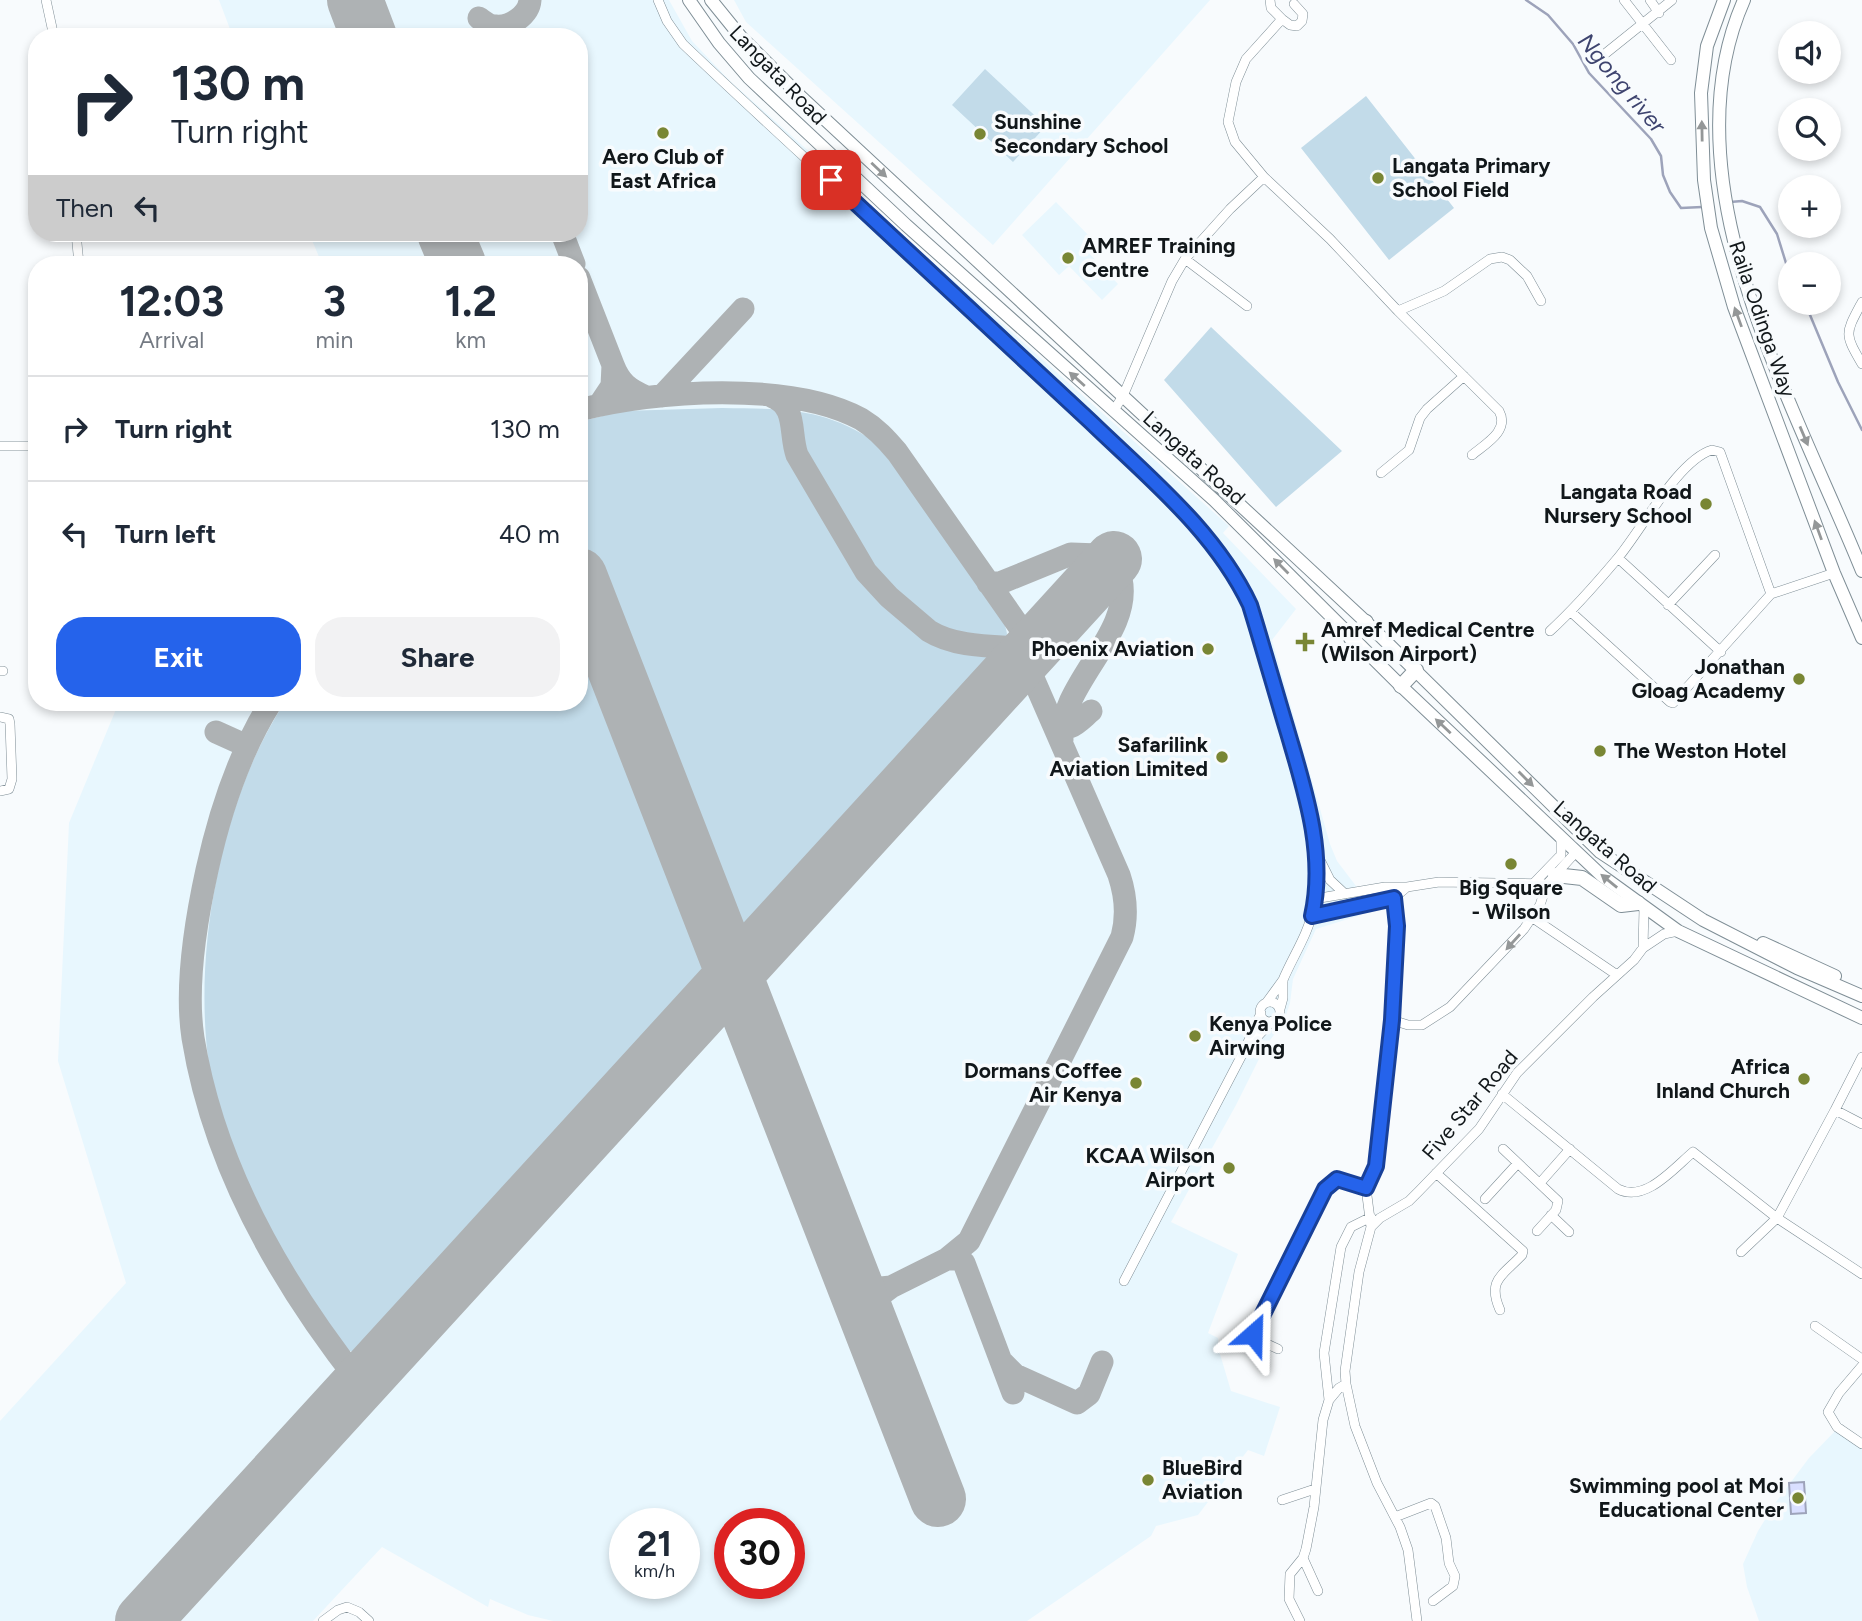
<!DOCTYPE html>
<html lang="en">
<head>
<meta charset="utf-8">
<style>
  body { margin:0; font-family:Figtree,sans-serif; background:#f2f2f3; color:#1f2937; height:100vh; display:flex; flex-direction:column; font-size:26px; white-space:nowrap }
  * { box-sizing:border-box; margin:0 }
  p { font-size:23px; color:#747a83 }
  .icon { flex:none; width:38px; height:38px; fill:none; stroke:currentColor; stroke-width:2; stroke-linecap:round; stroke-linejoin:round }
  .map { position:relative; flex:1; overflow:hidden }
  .panel { position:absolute; left:28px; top:256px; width:560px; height:455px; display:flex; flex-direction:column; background:#fff; border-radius:28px; box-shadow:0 4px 10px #0003 }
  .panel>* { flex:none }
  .hud { position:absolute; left:28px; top:28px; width:560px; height:214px; border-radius:28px; box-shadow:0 4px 10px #0003; background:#fff; color:#1f2937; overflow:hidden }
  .tools { position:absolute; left:1778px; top:21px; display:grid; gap:14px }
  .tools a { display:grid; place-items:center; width:63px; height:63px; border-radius:50%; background:#fff; box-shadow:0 4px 10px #0003; font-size:35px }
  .speed { position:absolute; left:609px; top:1508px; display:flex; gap:14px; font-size:35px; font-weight:700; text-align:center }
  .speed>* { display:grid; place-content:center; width:91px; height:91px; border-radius:50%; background:#fff; box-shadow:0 4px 10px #0003; line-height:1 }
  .speed small { font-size:18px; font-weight:400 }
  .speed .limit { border:10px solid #d22; background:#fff; color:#111 }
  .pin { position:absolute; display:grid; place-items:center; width:60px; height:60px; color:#fff; margin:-30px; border-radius:14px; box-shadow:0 4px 10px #0006 }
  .me { position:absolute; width:77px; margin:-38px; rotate:25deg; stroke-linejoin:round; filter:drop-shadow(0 0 5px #0008) }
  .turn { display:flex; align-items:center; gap:24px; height:147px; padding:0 28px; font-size:32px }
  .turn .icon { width:91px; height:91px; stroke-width:2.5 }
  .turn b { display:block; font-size:49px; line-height:60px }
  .then { display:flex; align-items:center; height:66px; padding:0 28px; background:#0003; gap:14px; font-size:26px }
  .eta { display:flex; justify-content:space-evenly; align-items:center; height:119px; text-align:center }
  .eta b { font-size:42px; font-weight:700; line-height:49px }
  .button { display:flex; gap:14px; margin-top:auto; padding:14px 28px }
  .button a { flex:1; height:80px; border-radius:28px; background:#2563eb; color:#fff; font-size:28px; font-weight:700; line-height:80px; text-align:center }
  .button a+a { background:#f2f2f3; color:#1f2937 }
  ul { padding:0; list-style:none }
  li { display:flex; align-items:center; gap:21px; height:105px; padding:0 28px; border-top:2px solid #e0e1e3 }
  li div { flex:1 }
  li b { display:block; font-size:26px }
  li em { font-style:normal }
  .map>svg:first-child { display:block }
  .built { fill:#e8f7fe; fill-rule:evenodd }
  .green { fill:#c2dbe9 }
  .water { fill:#d9dfff; stroke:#9da3ba; stroke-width:2 }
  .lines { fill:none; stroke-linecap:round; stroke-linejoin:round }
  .stream { stroke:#9da3ba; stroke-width:2.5 }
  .taxiway { stroke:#aeb2b4; stroke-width:23 }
  .runway { stroke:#aeb2b4; stroke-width:56 }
  .minor-casing { stroke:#7f8e96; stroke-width:10 }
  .secondary-casing { stroke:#7f8e96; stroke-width:14 }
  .primary-casing { stroke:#7f8e96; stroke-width:16 }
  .minor { stroke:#fff; stroke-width:9 }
  .secondary { stroke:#fff; stroke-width:12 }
  .primary { stroke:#fff; stroke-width:14 }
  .oneway { fill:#949798 }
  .route-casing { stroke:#184099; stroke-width:18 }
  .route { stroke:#2563eb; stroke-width:12 }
  .poi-dot { fill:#798634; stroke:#f8fbfd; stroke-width:2.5 }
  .labels { text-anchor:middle; stroke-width:7; stroke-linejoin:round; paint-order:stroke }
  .street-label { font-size:21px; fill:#11171a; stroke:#f8fbfd }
  .poi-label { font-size:21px; font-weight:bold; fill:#11171a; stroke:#f8fbfd; text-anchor:end }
  .water-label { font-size:23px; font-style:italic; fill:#3e446f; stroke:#f8fbfd }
</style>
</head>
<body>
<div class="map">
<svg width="1862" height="1621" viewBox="0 0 1862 1621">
  <rect width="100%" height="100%" fill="#f8fbfd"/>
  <path class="built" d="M219,0H669L692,41L730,81L1229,526L1223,533L1296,609L1272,640L1330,844L1337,861L1356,886L1361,915L1316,929L1293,979L1290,1003L1284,1021L1265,1047L1236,1105L1171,1222L1238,1254L1208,1333L1218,1338L1220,1354L1231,1391L1280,1407L1264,1456L1248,1450L1198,1515L1156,1526L1151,1536L1027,1621H553L528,1615L490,1599L488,1607L382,1547L313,1621H0V1421L126,1283L58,1061L69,823L119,702H579V264H322L309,233H579V37H233ZM625,1524H684V1584H625ZM730,1524H789V1584H730Z
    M734,0H1210L993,245L746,22Z
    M1056,202L1095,242L1087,251L1118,284L1102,300L1069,266L1059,275L1022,235Z
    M1838,1428L1862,1446V1621H1759L1747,1587L1743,1564L1758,1531L1776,1502L1809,1458Z"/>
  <path class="green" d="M985,69L1046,126L1013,162L952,105Z
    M1366,96L1454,208L1389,260L1301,148Z
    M1211,327L1342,451L1276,507L1164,380Z
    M722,408C784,409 824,407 877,443L994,605C1003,621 1012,632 1004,650L748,925L741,927L734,926L731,921L579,534V422L622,411Z
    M579,627L707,967L535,1161L360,1351C358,1351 351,1352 350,1351C333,1347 302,1291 294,1275C269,1225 238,1175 221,1121C183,997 213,810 285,702H579Z"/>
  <path class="water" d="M1804,1482L1806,1513L1791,1514L1789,1483Z"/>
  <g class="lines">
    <path class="stream" d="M1526,0L1548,15L1573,44L1589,73L1651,139L1661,156L1663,175L1670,192L1681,208L1702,207
      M1730,202L1742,201L1760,207L1777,234L1790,276
      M1805,303L1838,382L1862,430"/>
    <path class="taxiway" d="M479,18C484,22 489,26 495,26C510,28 529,15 530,0
      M562,233L574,264
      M579,278L613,365
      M662,396L743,309
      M771,396C798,406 789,433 797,455L866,572L889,597L929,631C955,647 990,646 1021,648
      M600,404L612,386L613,365C620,383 628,389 646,397
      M579,410C655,390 791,381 861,419C876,428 886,439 897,452L1023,632L1021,648L1006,676
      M988,583H1000L1071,554L1099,555
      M271,702C239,753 220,811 207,870C196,920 185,986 193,1038C214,1167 280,1282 360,1383
      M1054,722C1068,736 1079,721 1091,711
      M216,732L247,746
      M1062,740C1059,683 1133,635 1121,579
      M947,1259H959L964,1263L1013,1393
      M852,1277L871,1289L891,1287
      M867,1317L868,1306L875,1299L891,1287L947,1259L969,1241L1122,937C1128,915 1126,896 1119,875L1033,678C1026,669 1015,672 1006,676
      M1003,1363L1015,1375L1077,1403L1089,1394L1102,1362"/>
    <path class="runway" d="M355,0L369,37
      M445,233L458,264
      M579,576L938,1499
      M143,1621L1114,559"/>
    <defs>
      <path id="minor" d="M46,0L54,37
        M658,0L667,21L683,44C810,165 942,281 1070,402C1124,454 1199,515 1238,580C1255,608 1262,644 1271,675C1293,749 1326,831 1313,909C1309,933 1292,958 1283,980
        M1624,0L1671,60
        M1650,0L1659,13
        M1282,19L1290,25L1297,26L1302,21L1303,14L1294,4
        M1606,53L1672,0
        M1264,177L1235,142L1228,122L1236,82L1246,59L1282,19L1271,8L1270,0
        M76,233L79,264
        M1185,259L1247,306
        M1862,302C1845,334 1844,333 1862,364
        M1398,311L1444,291L1490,259L1502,257L1510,260L1527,276L1541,301
        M1114,410L1123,396L1172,281L1185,259L1230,209L1264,177L1330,239L1398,311L1499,411C1510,431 1485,444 1472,455
        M0,446H37
        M1381,473L1409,450L1420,418L1427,409L1464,376
        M1618,558L1721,652
        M1668,605L1715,555
        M1571,612L1670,702L1673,703L1771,594L1834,573
        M1550,631C1574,609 1596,584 1617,559C1641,531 1678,460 1712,450L1720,452L1771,594
        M0,671H3
        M0,717L9,719L10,724L12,779L9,789L0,791
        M1317,854L1330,880L1345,894
        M1533,884L1561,855V838
        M1314,899L1385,887H1407L1439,882L1547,884
        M1312,916L1394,898L1407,887
        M1533,918L1617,975
        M1643,948L1644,908
        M1267,1002L1283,980V998L1280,1009
        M1260 1012a10 10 0 1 1 20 0a10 10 0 1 1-20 0Z
        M1261,1013L1244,1051L1272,1021
        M1392,1020L1408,1025H1422L1450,1007L1524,929L1540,905L1547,884L1576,852
        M1502,1094L1618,1189C1645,1203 1673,1169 1693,1152L1777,1218L1862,1274
        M1835,1110L1862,1057
        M1503,1149L1558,1201L1556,1210L1537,1231
        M1436,1173L1523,1251L1522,1255C1502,1276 1487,1280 1500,1310
        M1540,1183L1570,1149
        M1485,1199L1518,1163
        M1551,1215L1569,1232
        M1371,1227L1366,1188L1376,1166L1392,1020L1397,926L1394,898L1385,887
        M1741,1252L1777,1218L1835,1110L1862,1124
        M1124,1281L1244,1051
        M1815,1326L1862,1359
        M1278,1349L1254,1338V1329L1325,1189C1341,1173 1347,1181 1366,1188
        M1862,1366L1839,1393L1828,1412L1837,1427L1862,1444
        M1329,1400L1324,1353L1341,1247L1351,1227L1371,1217
        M1282,1500L1315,1489
        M1395,1517L1431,1503L1435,1506L1446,1538L1449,1563L1455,1576L1453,1586L1433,1601
        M1303,1558L1318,1591
        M323,1621L338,1610L347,1607L359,1612L369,1621
        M1300,1621L1289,1599L1290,1574L1303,1558L1306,1549L1314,1507L1323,1420L1329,1400L1339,1388L1346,1384
        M1417,1621L1408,1550L1400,1527L1377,1483L1355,1426L1346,1384L1345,1371L1359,1272L1371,1227L1380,1218L1409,1201L1419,1191L1479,1129L1517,1073L1593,997L1634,960L1643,948L1664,934L1678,931"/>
      <path id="secondary" d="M689,0L719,43L749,78L906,225L1214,500L1401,686L1602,876L1678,931L1862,1018
        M711,0L741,37L802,98L1366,622L1600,852L1703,920L1797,968L1862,996
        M1724,0L1707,46L1701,93L1704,180L1711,228L1734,307L1834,573L1862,638
        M1744,0C1664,180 1795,405 1862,571
        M1763,943L1835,976"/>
      <path id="primary" d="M1351,638L1360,631L1366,622
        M1401,686L1416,670
        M1555,875L1582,878L1621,905L1638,903"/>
    </defs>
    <use href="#minor" class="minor-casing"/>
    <use href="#secondary" class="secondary-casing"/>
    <use href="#primary" class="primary-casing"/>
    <use href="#minor" class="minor"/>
    <use href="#secondary" class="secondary"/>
    <use href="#primary" class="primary"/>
  </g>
  <defs><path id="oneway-solid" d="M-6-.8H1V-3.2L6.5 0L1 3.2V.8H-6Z" transform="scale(1.75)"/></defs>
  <g class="oneway">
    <use href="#oneway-solid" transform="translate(1702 131) rotate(-91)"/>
    <use href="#oneway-solid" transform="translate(879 170) rotate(43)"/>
    <use href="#oneway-solid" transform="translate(1738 317) rotate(-110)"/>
    <use href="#oneway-solid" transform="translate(1077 379) rotate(-138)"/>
    <use href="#oneway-solid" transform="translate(1804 436) rotate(67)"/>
    <use href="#oneway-solid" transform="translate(1818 530) rotate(-110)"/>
    <use href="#oneway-solid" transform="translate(1281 566) rotate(-135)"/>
    <use href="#oneway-solid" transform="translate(1443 726) rotate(-137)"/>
    <use href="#oneway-solid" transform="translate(1526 779) rotate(45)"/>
    <use href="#oneway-solid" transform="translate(1609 881) rotate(-141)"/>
    <use href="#oneway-solid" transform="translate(1513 942) rotate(132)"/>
  </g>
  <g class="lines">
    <defs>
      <path id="route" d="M831,180C918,261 1005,341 1091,422C1149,478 1215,531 1250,605C1263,647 1275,690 1288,733C1305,791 1326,854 1312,916L1394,898L1397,926L1392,1020L1376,1166L1366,1188L1337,1179L1325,1189L1253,1334"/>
    </defs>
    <use href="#route" class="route-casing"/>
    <use href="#route" class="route"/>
  </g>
  <g class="poi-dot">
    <circle cx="663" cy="133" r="7"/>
    <circle cx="980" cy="134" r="7"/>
    <circle cx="1378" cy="178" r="7"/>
    <circle cx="1068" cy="258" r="7"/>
    <circle cx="1706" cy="504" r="7"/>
    <path d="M1301.5 631.5h7v7h7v7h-7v7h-7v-7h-7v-7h7z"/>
    <circle cx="1208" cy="649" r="7"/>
    <circle cx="1799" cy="679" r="7"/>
    <circle cx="1600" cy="751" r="7"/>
    <circle cx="1222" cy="757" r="7"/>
    <circle cx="1511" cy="864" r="7"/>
    <circle cx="1195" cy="1036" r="7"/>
    <circle cx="1804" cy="1079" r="7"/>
    <circle cx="1136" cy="1083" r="7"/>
    <circle cx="1229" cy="1168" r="7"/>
    <circle cx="1148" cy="1480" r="7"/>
    <circle cx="1798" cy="1498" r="7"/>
  </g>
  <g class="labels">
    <g class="street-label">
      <text transform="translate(778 75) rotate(46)" y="7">Langata Road</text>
      <text transform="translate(1762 319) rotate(71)" y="7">Raila Odinga Way</text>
      <text transform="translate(1194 458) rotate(42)" y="7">Langata Road</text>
      <text transform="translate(1605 847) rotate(41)" y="7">Langata Road</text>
      <text transform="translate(1470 1105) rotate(-50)" y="7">Five Star Road</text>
    </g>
    <g class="poi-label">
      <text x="994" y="129" text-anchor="start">Sunshine<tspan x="994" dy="24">Secondary School</tspan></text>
      <text x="663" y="164" text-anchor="middle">Aero Club of<tspan x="663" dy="24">East Africa</tspan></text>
      <text x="1392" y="173" text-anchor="start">Langata Primary<tspan x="1392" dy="24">School Field</tspan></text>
      <text x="1082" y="253" text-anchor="start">AMREF Training<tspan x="1082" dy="24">Centre</tspan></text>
      <text x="1692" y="499">Langata Road<tspan x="1692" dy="24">Nursery School</tspan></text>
      <text x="1321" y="637" text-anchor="start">Amref Medical Centre<tspan x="1321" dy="24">(Wilson Airport)</tspan></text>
      <text x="1194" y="656">Phoenix Aviation</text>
      <text x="1785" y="674">Jonathan<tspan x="1785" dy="24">Gloag Academy</tspan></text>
      <text x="1208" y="752">Safarilink<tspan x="1208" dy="24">Aviation Limited</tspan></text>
      <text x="1614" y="758" text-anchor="start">The Weston Hotel</text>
      <text x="1511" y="895" text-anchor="middle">Big Square<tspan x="1511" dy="24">- Wilson</tspan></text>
      <text x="1209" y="1031" text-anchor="start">Kenya Police<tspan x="1209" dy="24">Airwing</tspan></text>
      <text x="1790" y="1074">Africa<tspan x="1790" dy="24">Inland Church</tspan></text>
      <text x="1122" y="1078">Dormans Coffee<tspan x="1122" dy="24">Air Kenya</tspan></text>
      <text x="1215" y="1163">KCAA Wilson<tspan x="1215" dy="24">Airport</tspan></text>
      <text x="1162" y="1475" text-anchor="start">BlueBird<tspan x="1162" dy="24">Aviation</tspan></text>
      <text x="1784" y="1493">Swimming pool at Moi<tspan x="1784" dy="24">Educational Center</tspan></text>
    </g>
    <g class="water-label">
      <text transform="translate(1622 83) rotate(50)" y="8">Ngong river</text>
    </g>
  </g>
</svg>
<div class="tools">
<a><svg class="icon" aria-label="sound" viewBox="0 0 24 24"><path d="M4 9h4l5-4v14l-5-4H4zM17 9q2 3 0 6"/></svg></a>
<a><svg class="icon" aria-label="search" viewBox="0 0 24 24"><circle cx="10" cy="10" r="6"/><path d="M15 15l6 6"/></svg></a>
<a>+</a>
<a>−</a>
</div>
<div class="speed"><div>21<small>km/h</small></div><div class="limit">30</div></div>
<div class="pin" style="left:831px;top:180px;background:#d93025"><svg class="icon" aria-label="arrive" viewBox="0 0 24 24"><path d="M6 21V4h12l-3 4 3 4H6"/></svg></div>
<svg class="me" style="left:1253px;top:1334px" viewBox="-20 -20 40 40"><path d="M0-17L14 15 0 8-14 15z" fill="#2563eb" stroke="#fff" stroke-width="4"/></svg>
<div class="hud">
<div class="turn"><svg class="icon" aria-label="right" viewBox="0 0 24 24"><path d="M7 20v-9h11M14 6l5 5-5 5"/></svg><div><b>130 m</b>Turn right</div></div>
<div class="then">Then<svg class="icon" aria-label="left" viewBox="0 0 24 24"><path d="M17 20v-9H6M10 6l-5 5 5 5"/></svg></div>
</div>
<section class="panel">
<div class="eta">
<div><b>12:03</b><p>Arrival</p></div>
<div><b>3</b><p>min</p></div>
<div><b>1.2</b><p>km</p></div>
</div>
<ul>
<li><svg class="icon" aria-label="right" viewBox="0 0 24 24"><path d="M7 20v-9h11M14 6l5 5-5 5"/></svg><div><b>Turn right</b></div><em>130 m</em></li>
<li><svg class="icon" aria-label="left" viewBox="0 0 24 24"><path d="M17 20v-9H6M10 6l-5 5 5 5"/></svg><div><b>Turn left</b></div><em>40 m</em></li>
</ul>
<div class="button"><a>Exit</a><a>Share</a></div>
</section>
</div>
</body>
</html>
